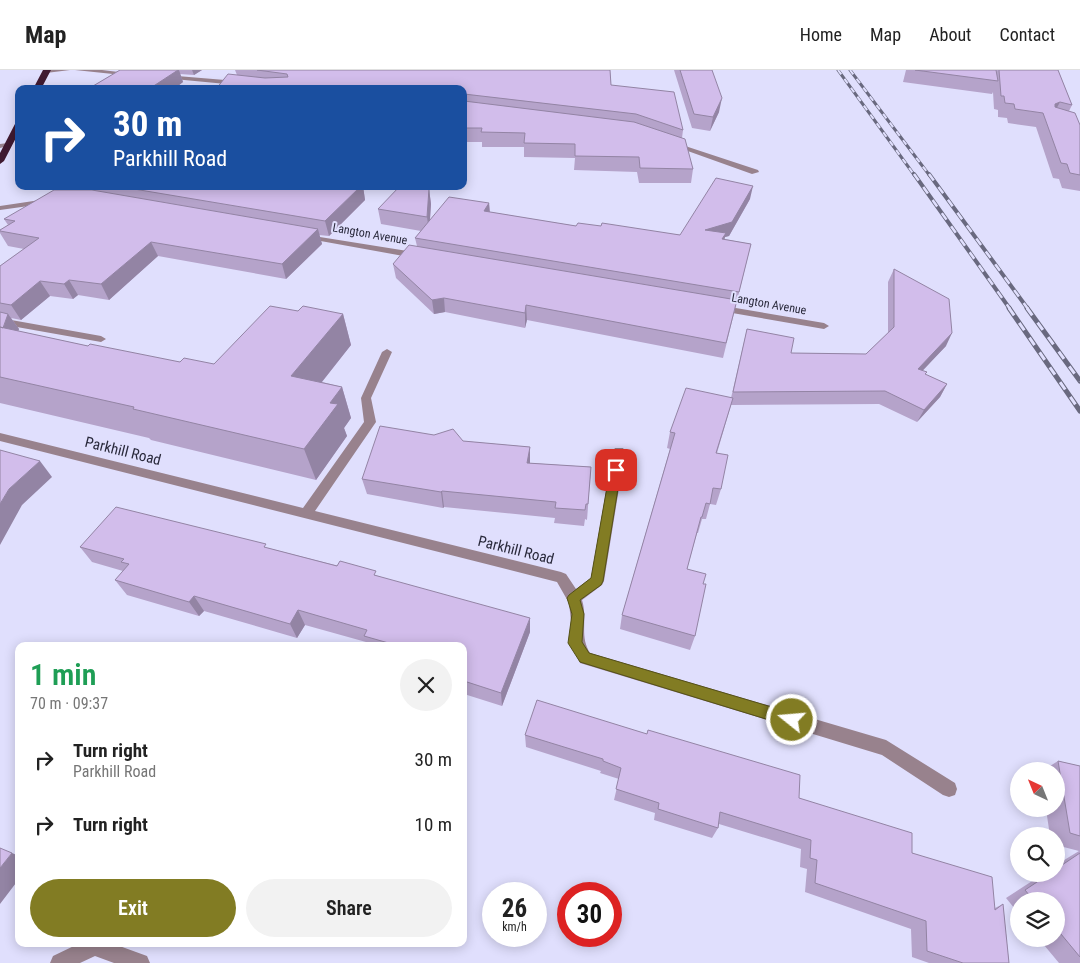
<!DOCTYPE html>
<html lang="en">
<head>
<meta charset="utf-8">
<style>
  body { margin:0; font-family:"Roboto Condensed",sans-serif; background:#f2f2f2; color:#222; height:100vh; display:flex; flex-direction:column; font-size:19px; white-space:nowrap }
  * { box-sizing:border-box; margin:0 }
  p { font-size:16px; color:#767676 }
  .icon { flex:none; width:28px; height:28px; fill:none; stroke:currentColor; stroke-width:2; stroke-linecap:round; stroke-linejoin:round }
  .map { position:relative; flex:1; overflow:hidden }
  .details { position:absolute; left:15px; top:572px; width:452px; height:305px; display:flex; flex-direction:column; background:#fff; border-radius:10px; box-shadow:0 2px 12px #0003 }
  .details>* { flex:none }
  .top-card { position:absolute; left:15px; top:15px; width:452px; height:105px; border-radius:10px; box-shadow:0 2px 12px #0003; background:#1a4fa0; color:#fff; overflow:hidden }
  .needle { width:32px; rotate:317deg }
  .fabs { position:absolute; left:1010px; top:692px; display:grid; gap:10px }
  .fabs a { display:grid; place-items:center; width:55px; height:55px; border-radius:50%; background:#fff; box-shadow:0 2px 12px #0003; font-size:25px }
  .speed { position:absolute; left:482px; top:812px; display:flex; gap:10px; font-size:25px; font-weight:700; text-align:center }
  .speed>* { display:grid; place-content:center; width:65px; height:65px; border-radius:50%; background:#fff; box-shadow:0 2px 12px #0003; line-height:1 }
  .speed small { font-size:12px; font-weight:400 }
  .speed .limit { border:8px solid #d22; background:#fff; color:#111 }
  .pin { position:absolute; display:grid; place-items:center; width:42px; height:42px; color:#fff; margin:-21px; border-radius:10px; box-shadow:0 2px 8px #0006 }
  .me { position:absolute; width:55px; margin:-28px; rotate:287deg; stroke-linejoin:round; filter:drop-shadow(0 0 4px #0008) }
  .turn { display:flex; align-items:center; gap:18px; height:105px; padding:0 15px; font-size:22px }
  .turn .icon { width:65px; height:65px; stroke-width:2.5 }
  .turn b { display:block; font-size:35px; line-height:42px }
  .round { display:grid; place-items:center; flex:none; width:52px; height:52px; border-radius:26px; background:#f2f2f2 }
  .summary { display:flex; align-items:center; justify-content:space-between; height:85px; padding:0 15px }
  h1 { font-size:30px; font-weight:600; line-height:38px; color:#1e9e55 }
  .button { display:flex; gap:10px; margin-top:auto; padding:10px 15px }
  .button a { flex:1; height:58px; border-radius:30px; background:#827c23; color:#fff; font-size:20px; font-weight:600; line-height:58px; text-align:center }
  .button a+a { background:#f2f2f2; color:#222 }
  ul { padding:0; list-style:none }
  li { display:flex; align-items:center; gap:15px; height:65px; padding:0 15px }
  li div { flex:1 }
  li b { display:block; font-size:19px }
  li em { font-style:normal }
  header { display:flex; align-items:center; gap:30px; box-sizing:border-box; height:70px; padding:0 25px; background:#fff; border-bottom:1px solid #e0e0e0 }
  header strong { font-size:24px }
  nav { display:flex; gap:28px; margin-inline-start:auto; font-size:18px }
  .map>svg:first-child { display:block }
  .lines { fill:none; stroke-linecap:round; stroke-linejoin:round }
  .minor { fill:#98828d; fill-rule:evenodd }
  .highway { fill:#401a31; fill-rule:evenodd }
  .rail-far2-casing { stroke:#69697f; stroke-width:3 }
  .rail-far1-casing { stroke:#69697f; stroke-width:4 }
  .rail-casing { stroke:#69697f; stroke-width:5 }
  .rail-far2 { stroke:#e0dffd; stroke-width:2; stroke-dasharray:5.5; stroke-linecap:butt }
  .rail-far1 { stroke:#e0dffd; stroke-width:2.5; stroke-dasharray:8; stroke-linecap:butt }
  .rail { stroke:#e0dffd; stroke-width:3; stroke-dasharray:9; stroke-linecap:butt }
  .wall { fill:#b5a3ca }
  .shaded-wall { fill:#9384a4 }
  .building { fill:#d2bdeb; stroke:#9384a4 }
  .route { fill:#827c23; stroke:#545117 }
  .labels { text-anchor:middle; stroke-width:4; stroke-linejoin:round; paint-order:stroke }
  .far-street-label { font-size:12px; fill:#29293b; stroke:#e0dffd }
  .street-label { font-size:15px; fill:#29293b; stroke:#e0dffd }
</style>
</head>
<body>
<header>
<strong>Map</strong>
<nav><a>Home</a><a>Map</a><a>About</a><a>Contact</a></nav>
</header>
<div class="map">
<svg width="1080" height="893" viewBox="0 0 1080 893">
  <rect width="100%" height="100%" fill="#e0dffd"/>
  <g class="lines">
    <path class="minor" d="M44,0H70L46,3Z
      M75,0H102L135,4L132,6Z
      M165,5L237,11L240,13L237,15L163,8Z
      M673,72L758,100L759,102L752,104L671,75L670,74Z
      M0,74L8,73L11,75L0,78Z
      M47,129L51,131L50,133L0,140V136Z
      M301,164L420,183L424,186L420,189L304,168H301Z
      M718,235L824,253L829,256L824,259L715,240V236Z
      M0,248L101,266L106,269L101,272L0,254Z
      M387,279L392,282L371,328L376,352L315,441L561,502L566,504L576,519L591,508L613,381L615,378H623L625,381L604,511L602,515L582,530C588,549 579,566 590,583L886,670L955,713L957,719L955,725L949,727L943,725L882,685L580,593L569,569L571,551L569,533L557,512L0,371V363L303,438L364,352L361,328L382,282Z
      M78,874H114L147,886L150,893H114L95,886L80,893H50L53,886Z"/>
    <path class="highway" d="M43,0H51L41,19H33Z
      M16,52H19V62L4,91L0,94V83Z"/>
    <defs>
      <path id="rail-far2" d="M838,0L915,106
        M850,0L930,106"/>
      <path id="rail-far1" d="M914,104L1010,239
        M929,104L1028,239"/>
      <path id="rail" d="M1009,238L1080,341
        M1027,238L1080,311"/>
    </defs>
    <use href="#rail-far2" class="rail-far2-casing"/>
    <use href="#rail-far1" class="rail-far1-casing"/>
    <use href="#rail" class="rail-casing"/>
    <use href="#rail-far2" class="rail-far2"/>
    <use href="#rail-far1" class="rail-far1"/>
    <use href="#rail" class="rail"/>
  </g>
  <path class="wall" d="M120,0H202L194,5L180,4L183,12L174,19H88Z
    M235,0H610L611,15L683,60L682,68L693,99L691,113H639L637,102L574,100L575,88L524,87V77H482V72H464V19H216L237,5Z
    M674,0H712L719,42L710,61L692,58Z
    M906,0H1058L1072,35L1069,41L1080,55V121L1062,118L1059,109L1053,108L1036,57L1008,53L1007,48L998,47V40L994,39L993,22L992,24L903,12Z
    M67,116H363L365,130L329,166L319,165L322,174L286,209L158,186L109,230L78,225L73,229L50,226L21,250L11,248L19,259L18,261L88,276L180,292L214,294L298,241L343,244L351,275L322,312L342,317L351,348L344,358L347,366L316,410L151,370L149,368L0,333V196L24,179L8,176L0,163V160L8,155L4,149L69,120Z
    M429,119L431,134L430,150L489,133L490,142L576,156H601L680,165L750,129L729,166L725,167L724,169L751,174L723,288L527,250L525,258L445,242L434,244L396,208L393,194L417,176L415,168L421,161L381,154L378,139Z
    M894,199L946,276L922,300L925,305L947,314L940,327L917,352L879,334L731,335L717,383L721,419L716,435L710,434L706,449H702L698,463H697L687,499L703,514L695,566L690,580L620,559L622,545L670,379L667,378L670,362L731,328L747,259L791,283L866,284L888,263V212Z
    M463,371L530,377V393L591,397L587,450L585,449L584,456L554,453L555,448L444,437L443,438L367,424L362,409Z
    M80,477L268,478L378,506L530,562L502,636L464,624V576H367L366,572L305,555L297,568L204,541L199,546L127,525L115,510L123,501L92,492Z
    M525,665L799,728L912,783L995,838L1003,834L1009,893H929L912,887L911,859L805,822L807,799L800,797L801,779L719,754L718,758L712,768L654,750L655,743L614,730L619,709L600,703L601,701L526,677Z
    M1058,691L1080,696V893H1059L1039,869H1056V831H1019V844L1006,828L1043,804H1056V795L1079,781L1056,775V766H1050L1046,739H1056V701H1042Z"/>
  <path class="shaded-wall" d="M178,0H179L183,12L174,19H149Z
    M192,0H202L194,5Z
    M722,28L719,42L710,61L713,47Z
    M1060,32L1053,45L1055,34Z
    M361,116H363L365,130L329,166L325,151Z
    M753,116L750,129L729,166L725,167L723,177L705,160Z
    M429,119L431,134L429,162L427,147Z
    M489,133L490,147L484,141Z
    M318,159L322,174L286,209L282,194Z
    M151,172L158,186L109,230L101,214Z
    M69,210L78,225L73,229L64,214Z
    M40,211L50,226L21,250L11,235Z
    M444,228L445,242L434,244L432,230Z
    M526,235L527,250L525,258V243Z
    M8,244L19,259L9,288L0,268Z
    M343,244L351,275L302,337L291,306Z
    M952,263L946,276L912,312L918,299Z
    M947,314L940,327L917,352L924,340Z
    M342,317L351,348L344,358L347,366L316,410L304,379L330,333Z
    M530,377V393H527Z
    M40,391L52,407L22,435L0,475V434L9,419Z
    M442,421L444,437L443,438L441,422Z
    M194,526L204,541L199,546L189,532Z
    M298,540L305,555L297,568L290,554Z
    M530,548V562L502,636L501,623Z
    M12,783L19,786V809L0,834V798Z"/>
  <path class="building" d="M120,0H178L149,19H88Z
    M257,0H610L611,15L674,22L683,60L636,44L464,24V19H216L228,4L265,8L288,7L287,4Z
    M680,0H712L722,28L713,47L694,44Z
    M915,0H996L998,11Z
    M999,0H1058L1072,35L1060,32L1055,34V37L1075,43L1080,55V105L1070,103L1067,94L1061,93L1043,43L1015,39L1014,34L1005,33L1004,26H1001Z
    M464,31L634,52L685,69L693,99L640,98L639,87L575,86V74L524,73L525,63L481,62L482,58H464Z
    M716,108L753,116L732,152L705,160L726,163L722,169L751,174L739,222L415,168L449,127L489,133L484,141L576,156L578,153L601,156L602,153L680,165Z
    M116,116H361L325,151Z
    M400,116H410L429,119L427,147L378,139Z
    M54,120H92L318,159L282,194L151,172L101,214L69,210L64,214L40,211L11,235L0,233V196L39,168L0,161V160L15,151L4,149Z
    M409,175L737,230L726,273L526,235L525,243L444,228L432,230L393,194Z
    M894,199L949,229L952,263L918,299L927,302L925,304L947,314L924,340L885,321L733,322L747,259L794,268L791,283L866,284L894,257Z
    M270,236L298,241L303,236L343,244L291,306L342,317L330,333L338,334L304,379L133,339L134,337L0,307V257L88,276L90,274L180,292L184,288L214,294Z
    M0,242L8,244L3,258L0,257Z
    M686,318L733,328L716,383L728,385L721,419L713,418L710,434L706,433L702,447H701L687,499L706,504L703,514H706L695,566L622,545L675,363L670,362Z
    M380,356L434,365L453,359L463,371L530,377L527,393L591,397L588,434H586L585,440L555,438L556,432L442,421L441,422L362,409Z
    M0,380L40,391L9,419L0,434Z
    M116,437L266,474L264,477L337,496L340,491L376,501L374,505L530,548L501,623L464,611V576H399L364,566L367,560L298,540L290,554L194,526L189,532L115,510L129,494L121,492L124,489L80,477Z
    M537,630L647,664L648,660L800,705L799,728L912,763V783L992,807L995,840L1003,834L1009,893H963L927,881L926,851L815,813L817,790L810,788L811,770L720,742L718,758L658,739L659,733L616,719L621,698L603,691V689L525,665Z
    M1058,691L1080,696V766L1070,763Z
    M0,778L12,783L0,798Z
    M1080,783V887L1056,858V831H1034L1025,820L1049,804H1056V799Z"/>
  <path class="route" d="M616,396L621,400L603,511L601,515L580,530L584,544L582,572L589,583L792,643L797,645L799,650L797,655L792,657L580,592L568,573L572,544L567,528L569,525L591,508L610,400Z"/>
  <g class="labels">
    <g class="far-street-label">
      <text transform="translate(370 164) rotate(10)" y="4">Langton Avenue</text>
      <text transform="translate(769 234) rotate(10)" y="4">Langton Avenue</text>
    </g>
    <g class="street-label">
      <text transform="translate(123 381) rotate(14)" y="5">Parkhill Road</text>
      <text transform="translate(516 480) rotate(14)" y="5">Parkhill Road</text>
    </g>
  </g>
</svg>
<div class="fabs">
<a><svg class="needle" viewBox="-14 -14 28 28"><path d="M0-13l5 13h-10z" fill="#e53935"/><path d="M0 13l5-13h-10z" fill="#767676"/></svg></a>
<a><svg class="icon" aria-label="search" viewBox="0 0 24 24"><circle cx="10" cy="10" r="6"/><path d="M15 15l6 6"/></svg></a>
<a><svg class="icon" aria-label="layers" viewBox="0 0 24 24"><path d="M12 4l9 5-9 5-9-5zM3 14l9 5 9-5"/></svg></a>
</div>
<div class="speed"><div>26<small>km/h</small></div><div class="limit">30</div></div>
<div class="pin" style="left:616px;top:400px;background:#d93025"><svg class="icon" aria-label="arrive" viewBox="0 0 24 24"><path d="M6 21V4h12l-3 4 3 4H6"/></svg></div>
<svg class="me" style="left:792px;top:650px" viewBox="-20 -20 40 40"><circle r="17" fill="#827c23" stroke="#fff" stroke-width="3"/><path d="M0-11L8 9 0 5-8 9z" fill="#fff"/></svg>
<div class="top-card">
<div class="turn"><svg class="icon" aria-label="right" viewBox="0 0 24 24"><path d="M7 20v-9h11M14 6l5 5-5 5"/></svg><div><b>30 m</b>Parkhill Road</div></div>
</div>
<section class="details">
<div class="summary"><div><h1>1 min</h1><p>70 m · 09:37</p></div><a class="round"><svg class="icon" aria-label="close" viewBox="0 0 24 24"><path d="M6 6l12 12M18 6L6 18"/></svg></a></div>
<ul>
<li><svg class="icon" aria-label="right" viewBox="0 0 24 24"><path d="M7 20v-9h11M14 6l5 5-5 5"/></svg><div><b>Turn right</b><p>Parkhill Road</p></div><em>30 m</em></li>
<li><svg class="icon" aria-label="right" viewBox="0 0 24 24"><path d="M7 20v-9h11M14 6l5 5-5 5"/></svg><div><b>Turn right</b></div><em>10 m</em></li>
</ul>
<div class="button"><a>Exit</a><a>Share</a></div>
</section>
</div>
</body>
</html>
